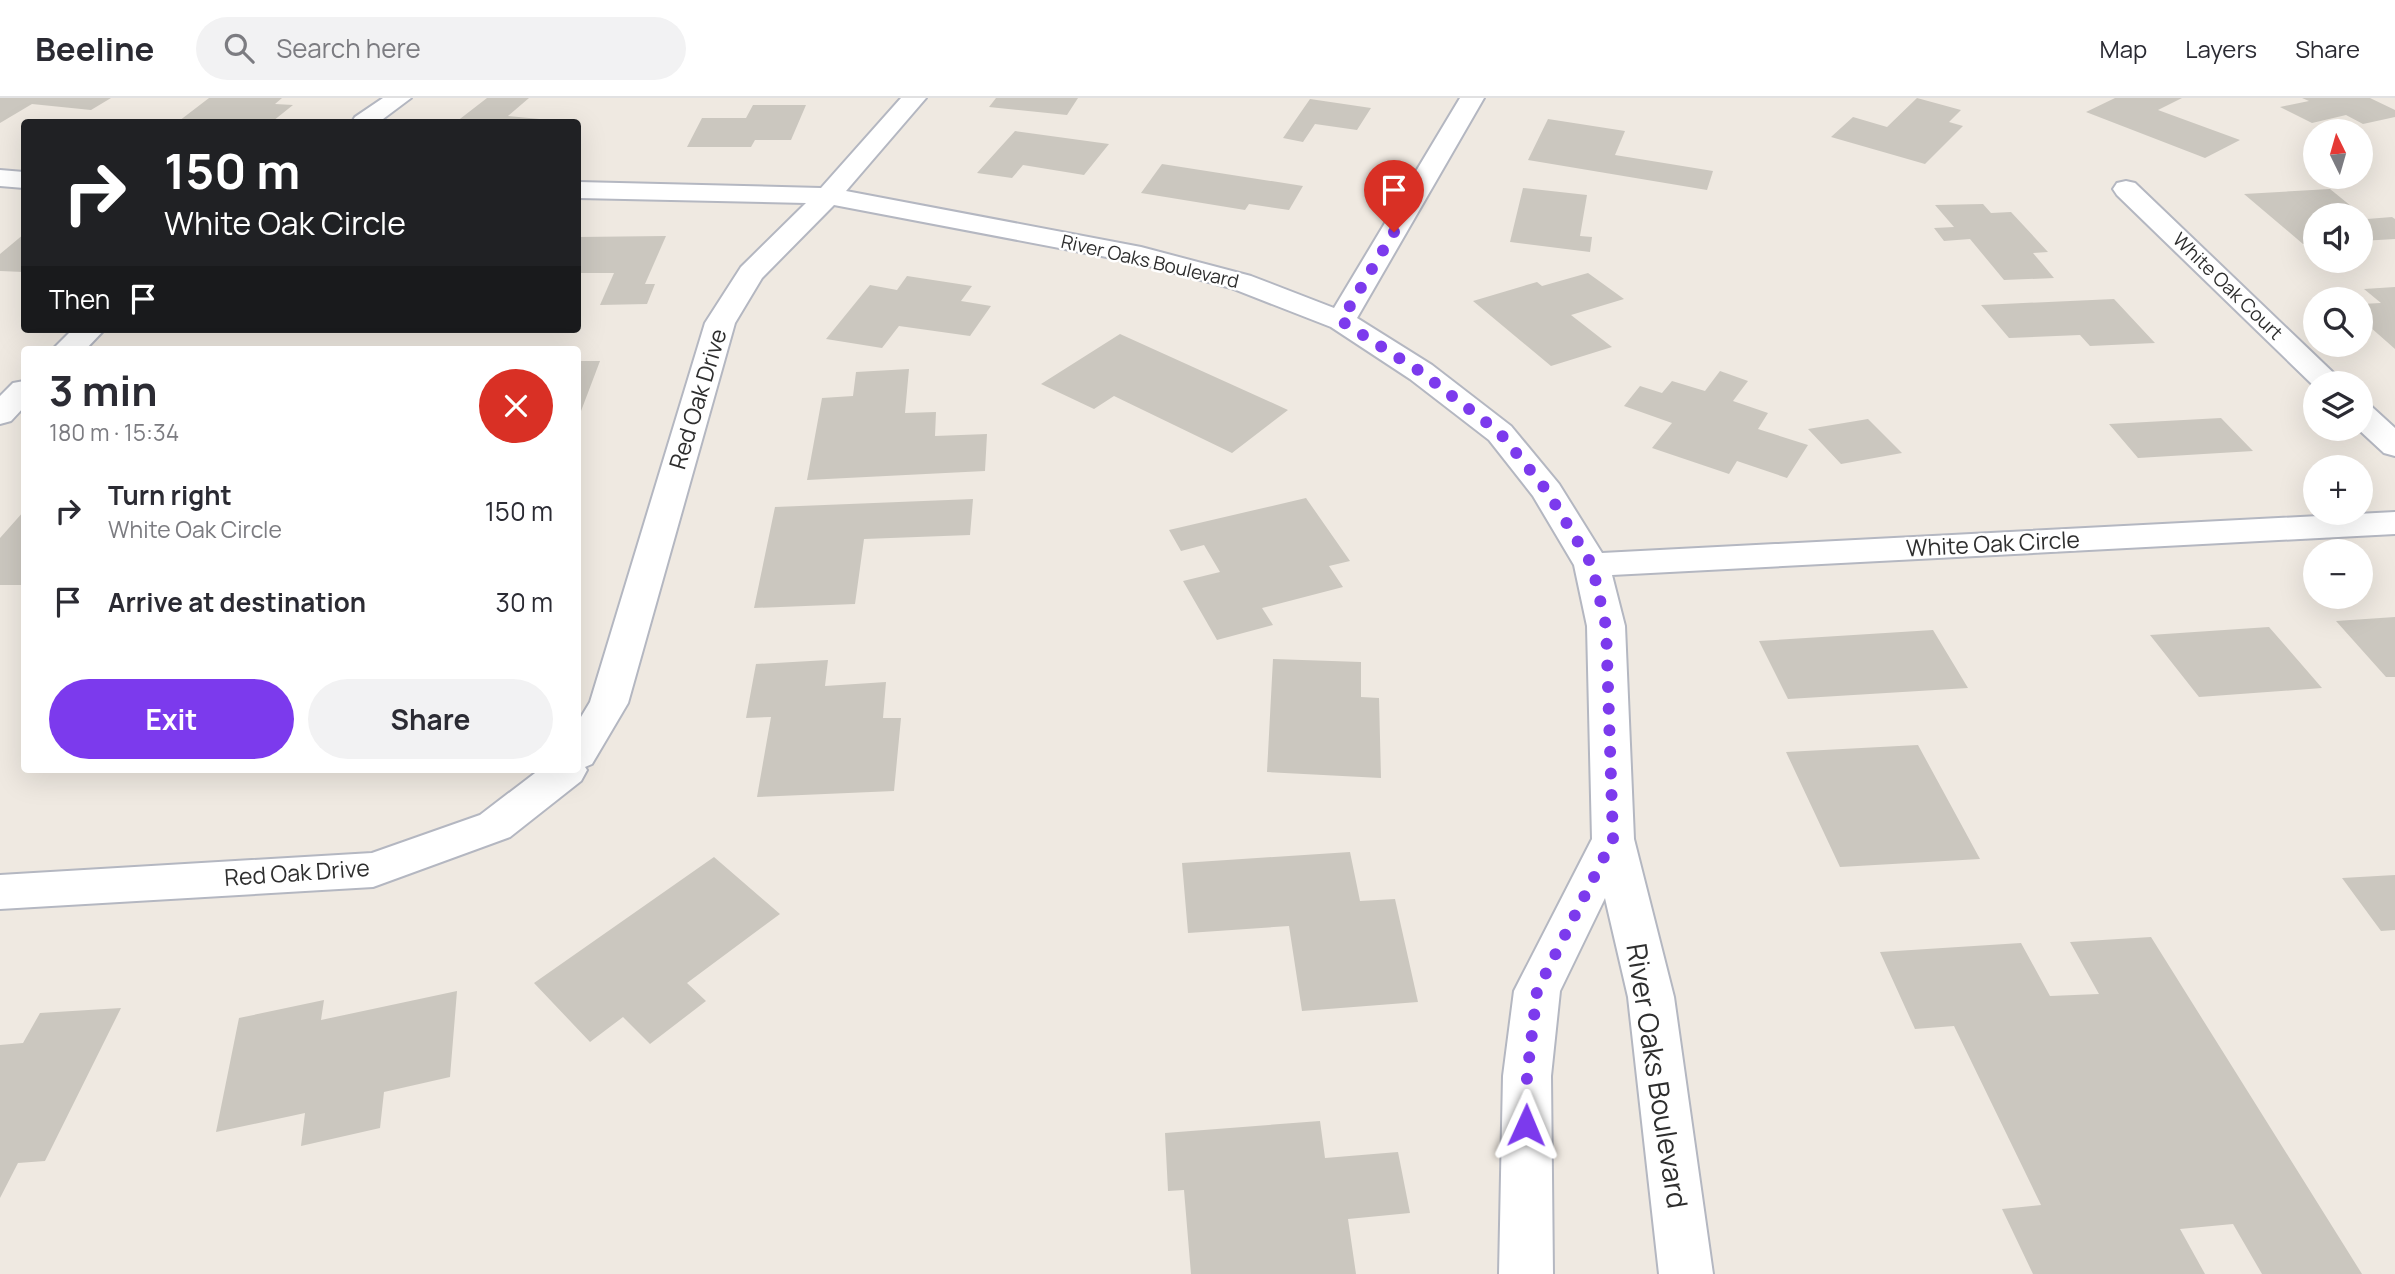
<!DOCTYPE html>
<html lang="en">
<head>
<meta charset="utf-8">
<style>
  body { margin:0; font-family:Manrope,sans-serif; background:#f2f2f3; color:#2b2b33; height:100vh; display:flex; flex-direction:column; font-size:26px; white-space:nowrap }
  * { box-sizing:border-box; margin:0 }
  p { font-size:23px; color:#7c7c81 }
  .icon { flex:none; width:38px; height:38px; fill:none; stroke:currentColor; stroke-width:2; stroke-linecap:round; stroke-linejoin:round }
  .map { position:relative; flex:1; overflow:hidden }
  .details { position:absolute; left:21px; top:248px; width:560px; height:427px; display:flex; flex-direction:column; background:#fff; border-radius:7px; box-shadow:0 7px 28px #0002 }
  .details>* { flex:none }
  .top-card { position:absolute; left:21px; top:21px; width:560px; height:214px; border-radius:7px; box-shadow:0 7px 28px #0002; background:#202124; color:#fff; overflow:hidden }
  .needle { width:46px; rotate:355deg }
  .fabs { position:absolute; left:2303px; top:21px; display:grid; gap:14px }
  .fabs a { display:grid; place-items:center; width:70px; height:70px; border-radius:50%; background:#fff; box-shadow:0 7px 28px #0002; font-size:35px }
  .pin { position:absolute; display:grid; place-items:center; width:60px; height:60px; color:#fff; margin:-72px -30px; border-radius:50% 50% 50% 0; rotate:-45deg; box-shadow:0 0 7px #0007 }
  .pin .icon { rotate:45deg }
  .me { position:absolute; width:77px; margin:-38px; rotate:1deg; stroke-linejoin:round; filter:drop-shadow(0 0 5px #0008) }
  .turn { display:flex; align-items:center; gap:24px; height:147px; padding:0 28px; font-size:32px }
  .turn .icon { width:91px; height:91px; stroke-width:2.5 }
  .turn b { display:block; font-size:49px; line-height:60px }
  .then { display:flex; align-items:center; height:66px; padding:0 28px; background:#0003; gap:14px; font-size:26px }
  .round { display:grid; place-items:center; flex:none; width:74px; height:74px; border-radius:37px; background:#f2f2f3 }
  .summary { display:flex; align-items:center; justify-content:space-between; height:119px; padding:0 28px }
  h1 { font-size:42px; font-weight:700; line-height:52px }
  .cta { display:flex; gap:14px; margin-top:auto; padding:14px 28px }
  .cta a { flex:1; height:80px; border-radius:42px; background:#7c3aed; color:#fff; font-size:28px; font-weight:700; line-height:80px; text-align:center }
  .cta a+a { background:#f2f2f3; color:#2b2b33 }
  ul { padding:0; list-style:none }
  li { display:flex; align-items:center; gap:21px; height:91px; padding:0 28px }
  li div { flex:1 }
  li b { display:block; font-size:26px }
  li em { font-style:normal }
  header { display:flex; align-items:center; gap:42px; box-sizing:border-box; height:98px; padding:0 35px; background:#fff; border-bottom:2px solid #e1e1e2 }
  header strong { font-size:33px }
  nav { display:flex; gap:38px; margin-inline-start:auto; font-size:24px }
  .search { width:490px; height:63px; background:#f2f2f3; display:flex; align-items:center; gap:18px; box-sizing:border-box; padding:0 24px; border-radius:38px; color:#7c7c81; font-size:26px }
  .map>svg:first-child { display:block }
  .building { fill:#cbc7bf }
  .lines { fill:none; stroke-linecap:round; stroke-linejoin:round }
  .minor-casing { stroke:#b4b7c1; stroke-width:4 }
  .minor { fill:#fff; fill-rule:evenodd }
  .route { stroke:#7c3aed; stroke-width:12; stroke-dasharray:0 21.6 }
  .labels { text-anchor:middle; stroke-width:5; stroke-linejoin:round; paint-order:stroke }
  .far-street-label { font-size:19px; fill:#2e2e2e; stroke:#fff }
  .street-label { font-size:23px; fill:#2e2e2e; stroke:#fff }
  .near-street-label { font-size:28px; fill:#2e2e2e; stroke:#fff }
</style>
</head>
<body>
<header>
<strong>Beeline</strong>
<div class="search"><svg class="icon" aria-label="search" viewBox="0 0 24 24"><circle cx="10" cy="10" r="6"/><path d="M15 15l6 6"/></svg>Search here</div>
<nav><a>Map</a><a>Layers</a><a>Share</a></nav>
</header>
<div class="map">
<svg width="2395" height="1176" viewBox="0 0 2395 1176">
  <rect width="100%" height="100%" fill="#efe9e1"/>
  <path class="building" d="M0,0H111L91,12L32,6L0,25Z
    M209,0H282L275,6L293,7L273,23L232,21L227,24L179,23Z
    M487,0H529L508,18L550,22L548,24H456Z
    M996,0H1078L1067,17L989,9Z
    M1917,0L1961,12L1949,24L1963,28L1925,66L1831,39L1853,19L1887,29Z
    M2115,0H2182L2158,12L2240,42L2205,60L2086,14Z
    M2302,0H2370L2395,12V19L2363,26L2346,17L2312,25L2280,9L2309,3Z
    M1310,1L1371,10L1357,32L1315,26L1303,44L1283,40Z
    M753,7H806L791,42H755L751,49H687L702,20H746Z
    M1548,21L1625,33L1615,57L1713,73L1707,92L1528,62Z
    M1015,33L1109,46L1084,77L1023,67L1012,80L977,75Z
    M1162,66L1303,88L1289,112L1249,106L1245,112L1141,95Z
    M1523,90L1587,97L1580,138L1592,139L1590,154L1510,144Z
    M2330,91L2367,121L2392,119L2395,121V141L2361,143V117H2315V145L2303,146L2244,96Z
    M1983,106L1991,115L2011,114L2048,154L2033,155L2054,180L2004,182L1970,141L1944,143L1934,130L1954,129L1935,107Z
    M24,136V174L0,173V156Z
    M666,138L645,186H655L647,206L600,207L614,175H578V139Z
    M1588,175L1624,201L1571,217L1612,249L1551,268L1473,203L1537,184L1542,188Z
    M907,178L972,188L961,203L991,208L970,238L899,228L882,250L826,241L870,187L897,192Z
    M2395,189V251L2361,221V206L2381,205L2364,191Z
    M2114,201L2155,245L2090,248L2080,237L2009,240L1981,207Z
    M1120,236L1288,312L1232,355L1114,298L1094,311L1041,286Z
    M578,263H600L578,321Z
    M909,271L905,315L936,314L935,338L987,336L985,373L807,382L822,300L853,298L856,274Z
    M1720,273L1748,283L1733,303L1768,315L1758,331L1808,347L1787,380L1737,363L1729,376L1652,350L1672,325L1624,308L1640,288L1662,295L1672,283L1705,293Z
    M2221,320L2253,353L2138,360L2109,326Z
    M1868,321L1902,355L1841,366L1808,331Z
    M1306,400L1350,463L1329,468L1343,489L1262,510L1273,527L1217,542L1183,483L1220,474L1204,447L1181,453L1169,432Z
    M973,401L970,437L864,441L855,506L754,510L775,409Z
    M24,413V487H0V440Z
    M2395,519V579H2386L2336,523Z
    M2269,529L2322,590L2199,599L2150,537Z
    M1933,532L1968,590L1788,601L1759,543Z
    M1273,561L1361,564V599L1379,600L1381,680L1267,674Z
    M828,562L825,588L886,584L883,620H901L894,693L757,699L771,619L746,620L756,566Z
    M1918,647L1980,761L1840,769L1786,654Z
    M1350,754L1360,803L1395,801L1418,904L1302,913L1289,828L1188,835L1182,765Z
    M714,759L780,816L687,885L706,903L650,946L623,919L590,944L534,885Z
    M2395,777V832L2381,833L2342,780Z
    M2151,839L2362,1176H2262L2233,1126L2180,1131L2205,1176H2033L2002,1111L2041,1107L1954,928L1915,931L1880,854L2021,845L2050,898L2099,896L2070,844Z
    M457,893L450,979L384,994L380,1030L301,1048L305,1015L216,1034L239,920L324,902L321,922Z
    M121,910L45,1063L18,1065L0,1100V947L23,945L40,915Z
    M1320,1023L1325,1060L1398,1054L1410,1115L1348,1121L1356,1176H1191L1184,1092L1168,1093L1165,1035Z"/>
  <g class="lines">
    <defs>
      <path id="minor" d="M383,0H411L379,24H352L355,19Z
        M901,0H926L846,93L1141,149L1251,178L1334,210L1460,0H1484L1357,220L1432,267L1511,328L1559,386L1602,455L2395,414V436L1612,477L1625,528L1634,741L1674,899L1713,1176H1659L1628,899L1605,800L1560,893L1551,978L1553,1176H1499L1503,978L1514,893L1592,741L1587,528L1574,467L1533,398L1489,342L1410,281L1331,229L1231,190L1138,165L834,107L762,180L735,225L628,605L592,666L585,669L587,672L581,683L510,739L373,789L0,811V777L372,755L480,717L539,672H578V624L590,604L705,225L741,169L806,105L578,100V84L821,90Z
        M0,72L24,74V90L0,88Z
        M2126,83L2135,85L2344,285H2315V289L2117,97L2113,91L2117,85Z
        M73,231H105L85,252H52Z
        M24,283V309L11,323L0,326V298L13,285Z
        M2361,306L2372,309L2395,330V358L2384,355L2358,331H2361Z"/>
    </defs>
    <use href="#minor" class="minor-casing"/>
    <use href="#minor" class="minor"/>
  </g>
  <g class="lines">
    <path class="route" d="M1394,134L1341,223L1421,274L1500,335L1547,393L1592,467L1606,528L1613,741L1537,893L1527,978L1526,1027"/>
  </g>
  <g class="labels">
    <g class="far-street-label">
      <text transform="translate(1150 163) rotate(13)" y="7">River Oaks Boulevard</text>
      <text transform="translate(2228 188) rotate(44)" y="7">White Oak Court</text>
    </g>
    <g class="street-label">
      <text transform="translate(698 301) rotate(-73)" y="8">Red Oak Drive</text>
      <text transform="translate(1993 446) rotate(-3)" y="8">White Oak Circle</text>
      <text transform="translate(297 775) rotate(-4)" y="8">Red Oak Drive</text>
    </g>
    <g class="near-street-label">
      <text transform="translate(1657 978) rotate(81)" y="10">River Oaks Boulevard</text>
    </g>
  </g>
</svg>
<div class="fabs">
<a><svg class="needle" viewBox="-14 -14 28 28"><path d="M0-13l5 13h-10z" fill="#e53935"/><path d="M0 13l5-13h-10z" fill="#7c7c81"/></svg></a>
<a><svg class="icon" aria-label="sound" viewBox="0 0 24 24"><path d="M4 9h4l5-4v14l-5-4H4zM17 9q2 3 0 6"/></svg></a>
<a><svg class="icon" aria-label="search" viewBox="0 0 24 24"><circle cx="10" cy="10" r="6"/><path d="M15 15l6 6"/></svg></a>
<a><svg class="icon" aria-label="layers" viewBox="0 0 24 24"><path d="M12 4l9 5-9 5-9-5zM3 14l9 5 9-5"/></svg></a>
<a>+</a>
<a>−</a>
</div>
<div class="pin" style="left:1394px;top:134px;background:#d93025"><svg class="icon" aria-label="arrive" viewBox="0 0 24 24"><path d="M6 21V4h12l-3 4 3 4H6"/></svg></div>
<svg class="me" style="left:1526px;top:1027px" viewBox="-20 -20 40 40"><path d="M0-17L14 15 0 8-14 15z" fill="#7c3aed" stroke="#fff" stroke-width="4"/></svg>
<div class="top-card">
<div class="turn"><svg class="icon" aria-label="right" viewBox="0 0 24 24"><path d="M7 20v-9h11M14 6l5 5-5 5"/></svg><div><b>150 m</b>White Oak Circle</div></div>
<div class="then">Then<svg class="icon" aria-label="arrive" viewBox="0 0 24 24"><path d="M6 21V4h12l-3 4 3 4H6"/></svg></div>
</div>
<section class="details">
<div class="summary"><div><h1>3 min</h1><p>180 m · 15:34</p></div><a class="round" style="background:#d93025;color:#fff"><svg class="icon" aria-label="close" viewBox="0 0 24 24"><path d="M6 6l12 12M18 6L6 18"/></svg></a></div>
<ul>
<li><svg class="icon" aria-label="right" viewBox="0 0 24 24"><path d="M7 20v-9h11M14 6l5 5-5 5"/></svg><div><b>Turn right</b><p>White Oak Circle</p></div><em>150 m</em></li>
<li><svg class="icon" aria-label="arrive" viewBox="0 0 24 24"><path d="M6 21V4h12l-3 4 3 4H6"/></svg><div><b>Arrive at destination</b></div><em>30 m</em></li>
</ul>
<div class="cta"><a>Exit</a><a>Share</a></div>
</section>
</div>
</body>
</html>
